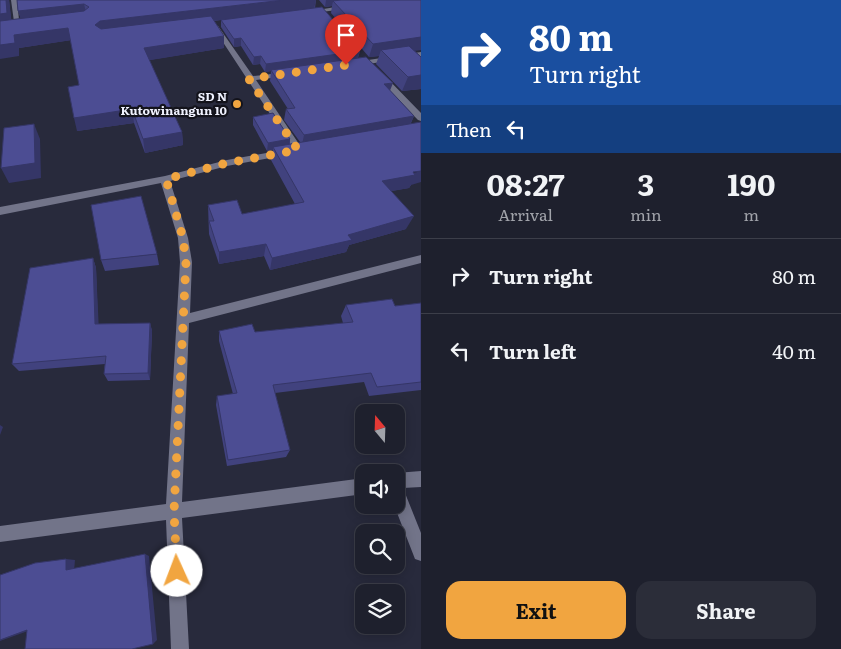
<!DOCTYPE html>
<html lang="en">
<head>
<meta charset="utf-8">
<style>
  body { margin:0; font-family:Literata,serif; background:#2b2d39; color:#f1f3f6; height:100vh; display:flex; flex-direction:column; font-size:19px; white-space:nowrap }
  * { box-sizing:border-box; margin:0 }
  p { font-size:16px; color:#a1a3aa }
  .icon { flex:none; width:28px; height:28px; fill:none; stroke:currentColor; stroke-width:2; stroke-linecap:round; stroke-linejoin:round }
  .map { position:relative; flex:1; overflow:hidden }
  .drawer { display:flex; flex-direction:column; background:#1e202d; width:420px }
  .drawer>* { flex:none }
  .top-card { background:#1a4fa0; color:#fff; overflow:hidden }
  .needle { width:32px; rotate:341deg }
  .buttons { position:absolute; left:355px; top:404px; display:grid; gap:10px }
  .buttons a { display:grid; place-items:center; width:50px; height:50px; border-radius:10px; background:#1e202d; box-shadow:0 2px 12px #0003,0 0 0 1px #3c3e49; font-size:25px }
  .pin { position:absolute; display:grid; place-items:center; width:42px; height:42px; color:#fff; margin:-51px -21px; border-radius:50% 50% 50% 0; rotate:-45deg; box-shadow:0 0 5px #0007 }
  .pin .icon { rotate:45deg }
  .me { position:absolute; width:55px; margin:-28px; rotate:358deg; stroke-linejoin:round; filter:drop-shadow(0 0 4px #0008) }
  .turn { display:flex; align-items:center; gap:18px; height:105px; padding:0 25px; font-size:22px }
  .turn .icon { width:65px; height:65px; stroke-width:2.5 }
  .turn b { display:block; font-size:35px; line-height:42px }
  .then { display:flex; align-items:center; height:48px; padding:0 25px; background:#0003; gap:10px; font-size:19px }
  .eta { display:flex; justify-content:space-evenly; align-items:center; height:85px; text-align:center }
  .eta b { font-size:30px; font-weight:700; line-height:35px }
  .primary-button { display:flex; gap:10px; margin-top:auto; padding:10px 25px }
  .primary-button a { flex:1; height:58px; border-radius:15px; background:#f1a540; color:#111; font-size:20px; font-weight:700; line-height:58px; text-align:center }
  .primary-button a+a { background:#2b2d39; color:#f1f3f6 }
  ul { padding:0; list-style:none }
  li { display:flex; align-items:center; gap:15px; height:75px; padding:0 25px; border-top:1px solid #3c3e49 }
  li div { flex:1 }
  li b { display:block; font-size:19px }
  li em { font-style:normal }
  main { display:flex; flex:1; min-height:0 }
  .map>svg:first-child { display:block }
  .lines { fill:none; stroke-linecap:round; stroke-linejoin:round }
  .minor { fill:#727489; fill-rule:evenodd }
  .wall { fill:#41427e }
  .shaded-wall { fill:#353667 }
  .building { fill:#4c4d93; stroke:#353667 }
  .route { stroke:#f1a540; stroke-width:9; stroke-dasharray:0 16.2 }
  .poi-dot { fill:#f1a540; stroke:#13131b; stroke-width:2 }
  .labels { text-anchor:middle; stroke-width:4.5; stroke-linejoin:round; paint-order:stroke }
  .far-poi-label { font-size:12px; font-weight:bold; fill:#f0f2fe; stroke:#13131b; text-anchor:end }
</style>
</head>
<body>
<main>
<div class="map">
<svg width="421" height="649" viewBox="0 0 421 649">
  <rect width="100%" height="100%" fill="#282a3c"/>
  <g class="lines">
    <path class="minor" d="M11,0H17L20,30L15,29Z
      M348,5L351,7L350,8L308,14L305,12Z
      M214,26H218L253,76L289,72V76H286L256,80L303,150L301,152H295L213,27Z
      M421,52V56L355,66L351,64L355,62Z
      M376,73H382L421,113V121L418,120L376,77Z
      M288,149L293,152L291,154L227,166L170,181L188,238L192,262L190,313L421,255V263L189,323L182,502L364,478V494L182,518L189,649H171L166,520L0,542V526L166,504L180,262L178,238L161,183L0,215V207L165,176L227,160Z
      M421,471V487L403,488L421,533V561L415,559L394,505H396V473Z"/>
  </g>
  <path class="wall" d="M0,0H9L11,20L21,19L18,11L17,0H316L315,8L360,51L358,58L414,116L411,123V185L409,188L391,191L406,229L349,245L346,252L270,270L264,256L219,264L209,234L208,205L242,214L295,204L271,160L273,150L267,151L253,125V117L290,139V144L300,142L284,120L286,109H288L270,81L271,71L265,72L260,64L253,65L241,46L234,47L221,27V20L214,21L224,48L149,60L182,132L183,145L145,153L134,123L77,131L79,85L71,40L19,48V56Z
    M319,0H421L414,50L421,57V89L402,91L376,64L379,56L369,57L331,13L332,6L325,7Z
    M157,254L159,265L105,271L101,260Z
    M93,258L96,268L98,324L150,323L152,331L150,380L108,381L104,374L105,364L19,371L12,364Z
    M421,303V390L369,396L364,382L275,393L290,450L286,457L227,466L216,405L217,396L233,394L219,341V331L255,332L343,323L341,316L346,305L395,306Z"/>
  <path class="shaded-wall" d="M6,0H9L12,25L0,28V14Z
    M284,0H316L314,9L103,34L95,25L100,21Z
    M326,0H381L333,1L332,6L325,7Z
    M84,4L87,16L23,24L18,11Z
    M68,28L72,40L19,48V56L0,59V45L14,35Z
    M224,36V48L145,61L144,48Z
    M421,37V50L386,55L381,50L379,56L369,57L373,44Z
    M241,38V46L234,47V39Z
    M360,51L357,60L265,72L266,64Z
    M261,56L260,64L253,65L254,57Z
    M421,75V89L402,91L408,77Z
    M393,83L389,93L384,84Z
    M132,109L134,123L77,131L74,118Z
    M414,116L409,126L302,145L304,135Z
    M34,124L40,139L41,178L9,183L1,168Z
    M182,132L183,145L145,153L143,139Z
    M290,139L289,148L273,147V150L267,151L268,143Z
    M421,171V182L411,185L409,188L376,194L382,181Z
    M414,216L406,229L349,245L346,252L270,270L272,258L348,235Z
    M266,244L264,256L219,264V252Z
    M93,258L96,268L99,332L95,324Z
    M150,323L152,331L150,380L148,373Z
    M0,425L3,427L0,435Z
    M145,554L149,556L157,640L153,644Z
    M66,559L75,560L74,571L66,570Z
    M39,627L0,641V640L27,630Z"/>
  <path class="building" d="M0,0H6L7,13L0,14Z
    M17,0H284L100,21L95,25L101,29L211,16L224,36L144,48L182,132L143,139L132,109L74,118L68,87L79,85L68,28L14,35L15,43L0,45V21L84,11L89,7L84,4L18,11Z
    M341,0H421V37L373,44L333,1Z
    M322,7L360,51L266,64L261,56L254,57L241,38L234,39L221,20Z
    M409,46L421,57V75L408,77L381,50Z
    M366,57L393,83L384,84L414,116L304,135L286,109L295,108L271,70Z
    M273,113L290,139L268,143L253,117Z
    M421,122V171L413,172L415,175L382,181L414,216L348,235L352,240L272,258L266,244L219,252L209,221H214L208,205L237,200L242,214L304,202L273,147Z
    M34,124L35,163L1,168L4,128Z
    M141,196L157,254L101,260L91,205Z
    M93,258L95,324L150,323L148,373L104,374L106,356L12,364L30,268Z
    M392,299L395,306L421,303V382L377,387L371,373L273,385L290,450L228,460L217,396L237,393L219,331L252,324L255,332L353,322L346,305Z
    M145,554L153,644L132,649H25L27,630L0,640V575L35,563L66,559V570Z"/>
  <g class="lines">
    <path class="route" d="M177,571L174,512L186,262L183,238L166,179L227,163L298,150L249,79L346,65"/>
  </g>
  <circle class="poi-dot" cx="237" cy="104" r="5"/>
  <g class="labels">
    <g class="far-poi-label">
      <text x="227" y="101">SD N<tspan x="227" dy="14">Kutowinangun 10</tspan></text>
    </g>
  </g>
</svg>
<div class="buttons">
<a><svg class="needle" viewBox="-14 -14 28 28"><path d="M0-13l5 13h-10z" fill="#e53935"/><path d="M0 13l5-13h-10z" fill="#a1a3aa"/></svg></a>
<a><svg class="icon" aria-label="sound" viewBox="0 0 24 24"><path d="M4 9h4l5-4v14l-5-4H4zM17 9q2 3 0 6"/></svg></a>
<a><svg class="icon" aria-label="search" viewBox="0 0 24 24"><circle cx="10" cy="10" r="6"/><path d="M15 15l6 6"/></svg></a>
<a><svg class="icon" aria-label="layers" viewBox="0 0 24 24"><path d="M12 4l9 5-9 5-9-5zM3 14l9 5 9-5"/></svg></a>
</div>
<div class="pin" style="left:346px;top:65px;background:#d93025"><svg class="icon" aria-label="arrive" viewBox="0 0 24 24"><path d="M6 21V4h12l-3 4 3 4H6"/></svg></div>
<svg class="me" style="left:177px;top:571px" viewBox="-20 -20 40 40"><circle r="19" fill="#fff"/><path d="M0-13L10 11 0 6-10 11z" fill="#f1a540"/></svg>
</div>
<section class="drawer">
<div class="top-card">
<div class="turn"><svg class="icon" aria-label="right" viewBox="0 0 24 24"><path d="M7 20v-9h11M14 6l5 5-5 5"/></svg><div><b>80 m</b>Turn right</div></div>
<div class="then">Then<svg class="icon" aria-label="left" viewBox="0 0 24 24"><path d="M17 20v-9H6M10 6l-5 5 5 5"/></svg></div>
</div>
<div class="eta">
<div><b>08:27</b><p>Arrival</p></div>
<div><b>3</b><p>min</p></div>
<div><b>190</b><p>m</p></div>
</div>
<ul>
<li><svg class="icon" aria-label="right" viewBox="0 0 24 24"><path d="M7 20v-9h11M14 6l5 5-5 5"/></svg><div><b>Turn right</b></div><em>80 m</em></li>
<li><svg class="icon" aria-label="left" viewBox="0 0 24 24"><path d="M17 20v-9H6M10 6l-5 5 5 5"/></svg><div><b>Turn left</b></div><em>40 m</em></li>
</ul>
<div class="primary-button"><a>Exit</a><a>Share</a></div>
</section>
</main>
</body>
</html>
